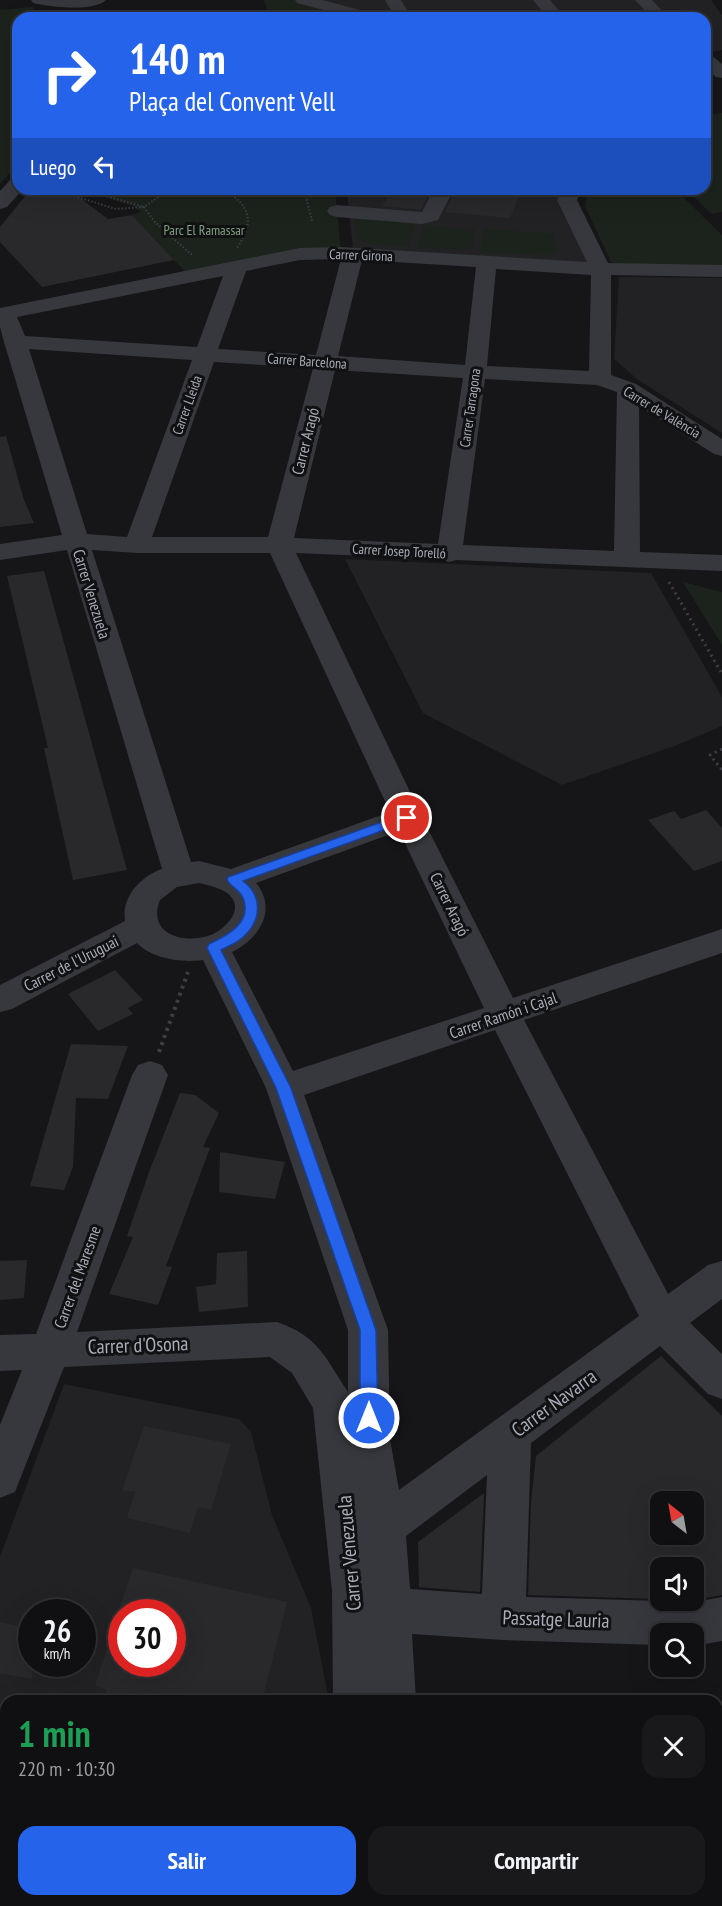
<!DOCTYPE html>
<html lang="es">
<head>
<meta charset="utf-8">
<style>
  body { margin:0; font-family:"PT Sans Narrow",sans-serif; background:#19191b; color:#f1f3f6; height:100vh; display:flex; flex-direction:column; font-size:22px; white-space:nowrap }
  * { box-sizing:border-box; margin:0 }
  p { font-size:20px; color:#9c9d9f }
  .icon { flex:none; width:33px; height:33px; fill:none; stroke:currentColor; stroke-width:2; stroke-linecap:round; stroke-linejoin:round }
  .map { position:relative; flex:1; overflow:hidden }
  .sheet { position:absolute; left:0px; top:1695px; width:723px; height:212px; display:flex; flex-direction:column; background:#101012; border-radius:18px 18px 0 0; box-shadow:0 6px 24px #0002,0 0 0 2px #303032 }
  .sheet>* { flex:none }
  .banner { position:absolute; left:12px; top:12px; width:699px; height:183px; border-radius:18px; box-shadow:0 6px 24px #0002,0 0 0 2px #303032; background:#2563eb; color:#fff; overflow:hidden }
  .needle { width:39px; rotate:329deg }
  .buttons { position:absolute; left:650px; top:1491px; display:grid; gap:12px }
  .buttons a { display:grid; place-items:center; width:54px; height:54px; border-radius:12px; background:#101012; box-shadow:0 6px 24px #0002,0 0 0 2px #303032; font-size:30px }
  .speed { position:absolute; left:18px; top:1599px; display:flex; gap:12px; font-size:30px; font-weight:700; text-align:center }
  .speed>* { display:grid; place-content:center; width:78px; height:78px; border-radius:50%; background:#101012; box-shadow:0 6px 24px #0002,0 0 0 2px #303032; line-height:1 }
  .speed small { font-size:15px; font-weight:400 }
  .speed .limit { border:9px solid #d22; background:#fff; color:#111 }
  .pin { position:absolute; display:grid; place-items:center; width:51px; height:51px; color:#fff; margin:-26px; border:3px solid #fff; border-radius:50%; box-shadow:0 2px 6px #0007 }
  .me { position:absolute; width:66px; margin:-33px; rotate:0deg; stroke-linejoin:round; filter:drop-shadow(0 0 4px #0008) }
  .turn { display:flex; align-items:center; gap:21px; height:126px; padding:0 18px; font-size:27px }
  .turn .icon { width:78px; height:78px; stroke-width:2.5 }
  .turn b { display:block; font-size:42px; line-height:51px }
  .then { display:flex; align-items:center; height:57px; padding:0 18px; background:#0003; gap:12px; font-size:22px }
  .round { display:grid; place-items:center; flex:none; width:63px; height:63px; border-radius:18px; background:#19191b }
  .headline { display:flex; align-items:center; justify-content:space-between; height:102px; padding:0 18px }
  h1 { font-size:36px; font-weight:700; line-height:45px; color:#1e9e55 }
  .primary-button { display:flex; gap:12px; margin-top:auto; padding:12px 18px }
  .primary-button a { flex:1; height:69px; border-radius:18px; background:#2563eb; color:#fff; font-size:24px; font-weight:700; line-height:69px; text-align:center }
  .primary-button a+a { background:#19191b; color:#f1f3f6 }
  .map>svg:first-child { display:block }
  .built { fill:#222225; fill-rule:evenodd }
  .green { fill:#1c231d }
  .building { fill:#29292c; fill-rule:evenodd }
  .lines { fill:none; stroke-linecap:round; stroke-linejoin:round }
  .path-far2 { stroke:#3d3f44; stroke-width:2; stroke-dasharray:1.5 2; stroke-linecap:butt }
  .path-far1 { stroke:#3d3f44; stroke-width:3; stroke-dasharray:2 4; stroke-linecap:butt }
  .path { stroke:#3d3f44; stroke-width:4; stroke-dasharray:3 4.5; stroke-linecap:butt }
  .minor { fill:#37383d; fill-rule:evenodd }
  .route { fill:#2563eb; stroke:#184099; stroke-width:1.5 }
  .labels { text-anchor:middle; stroke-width:6; stroke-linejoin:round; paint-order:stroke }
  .far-park-label { font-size:14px; fill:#7fa381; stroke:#111113 }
  .far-street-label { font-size:14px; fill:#a8adb8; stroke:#111113 }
  .street-label { font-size:16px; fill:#a8adb8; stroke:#111113 }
  .near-street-label { font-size:20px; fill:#a8adb8; stroke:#111113 }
</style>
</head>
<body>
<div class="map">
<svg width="722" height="1906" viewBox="0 0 722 1906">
  <rect width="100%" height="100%" fill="#161618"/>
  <path class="built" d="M307,0H711L722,15V50L705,53V18H364Z
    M350,189H561L558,196L589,263L353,248L347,194Z
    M619,277L722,278V433L637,379L614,359Z
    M345,559L651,573L722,697V726L677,745L562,785L423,713Z
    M64,1384L239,1419L251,1432L272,1515L311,1608L329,1701H6V1774L0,1772V1557ZM32,1612H82V1664H32ZM122,1612H172V1664H122Z"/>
  <path class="green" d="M264,0H303L373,18H270Z
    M33,7L38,18H18V164L0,184V10Z
    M722,113V212L711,214L686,189H705V115Z
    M79,189H335L341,253L189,276L132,215L141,212L133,206Z
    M588,189H675L722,235V266L618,264L611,262L585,206Z
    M354,217L416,223L409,246L369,244L357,239Z
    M424,225L475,230L472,250L417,248Z
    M484,229L553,234L559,252L553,255L480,253Z
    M683,582L722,592V645Z"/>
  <path class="building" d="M31,189H68L108,219L132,215L174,260L42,287L0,242V227Z
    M393,189H431L421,210L382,206Z
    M456,189H522L510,218L445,212Z
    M6,436L24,500L34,523L0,527V437Z
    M44,571L127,870L73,880L44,748H48L7,576Z
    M706,810L722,828V861L694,871L648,820L674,811L681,819Z
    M115,970L143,1000L128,1008L133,1014L98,1031L68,994Z
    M71,1044L128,1046L108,1099L76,1098L73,1167L64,1190L30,1186Z
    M180,1093L195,1095L219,1113L203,1147L210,1148L166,1266L172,1267L158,1305L109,1294L133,1237L127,1236L149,1172Z
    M220,1152L285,1162L275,1199L219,1192Z
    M247,1251L248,1307L199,1312L196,1287L216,1284L217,1253Z
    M27,1260L24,1298L0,1300V1261Z
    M661,1356L722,1416V1595L693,1600V1568H660V1599L528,1595L531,1502L536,1456ZM660,1502H693V1534H660Z
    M144,1426L231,1444L211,1510L198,1507L190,1533L127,1518L135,1492L122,1490Z
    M484,1493L480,1592L419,1587L418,1542Z
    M133,1568L287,1602L262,1701H103L107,1689L95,1686L117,1616L122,1617V1664H172V1612H118Z
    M0,1622L32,1629V1679L0,1673Z"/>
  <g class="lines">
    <path class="path-far2" d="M51,189L116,209L144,207L170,189
      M95,189L106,196L144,207L154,221L193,256
      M223,189C251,206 255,221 237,248
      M304,189L312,221"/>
    <path class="path-far1" d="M669,582L722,674
      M722,749L710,755L722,770"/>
    <path class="path" d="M159,1052L188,972"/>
    <path class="minor" d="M31,0H106C95,12 49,7 33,3Z
      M295,0H322L379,15L381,18H354L297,3Z
      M385,0H401L412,18H396Z
      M533,0H550L565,18H548Z
      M635,0H652L669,18H652Z
      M705,54L711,55L722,64V78L716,77L705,67Z
      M18,177V189H23L7,207L0,209V191L11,179Z
      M434,189H454L438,220L422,224L337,217L330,215L327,211L330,207L337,205L422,212Z
      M562,189H582L577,200L608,263L722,265V277L611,275V375L636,384L722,439V456L714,454L639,406L640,552L722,555V571L456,560L449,562L440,559L296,553L422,817L513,998L722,929V953L524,1020L668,1294L708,1265L722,1261V1299L690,1323L722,1354V1399L708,1394L660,1346L531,1443L526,1597L695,1602L722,1597V1641L693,1646V1634H660V1645L503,1640L412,1634L416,1701H333L332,1591L313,1408L292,1373L270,1357L64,1367L15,1492L0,1498V1425L22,1370L0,1371V1335L36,1334L132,1075L138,1065L150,1061L162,1065L168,1075L77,1332L277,1322C320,1337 325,1358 348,1392V1330L266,1088L203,960C183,963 152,959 137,943L12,1009L0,1012V985L125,921C121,897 141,876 162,869L67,550L0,560V544L62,535L4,342L0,327V308L300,248L341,247L587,262L557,200ZM341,259L316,355L218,349L246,271L300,260ZM362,260L476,267L465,365L338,356ZM496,269L591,275L589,371L487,366ZM223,276L197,347L25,336L17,317ZM29,349L192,360L127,537L87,534ZM214,362L313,368L268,537H152ZM335,370L463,378L438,544L294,538ZM485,379L597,385L617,392L614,551L463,545ZM92,550L137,553H270L390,812L231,869L199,861L191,862ZM399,831L484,1008L293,1071L232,952C259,939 278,909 256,883ZM199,883C210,886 225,888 232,898C243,914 221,932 208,936C181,944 147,933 160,900L177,887ZM495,1030L639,1316L399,1490L390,1439L388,1330L304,1095ZM487,1475L482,1594L410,1589L406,1536Z
      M6,1879V1900H61L63,1906H0V1882Z
      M278,1900H334L332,1906H276Z
      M417,1900H468L470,1906H419Z"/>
  </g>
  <path class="route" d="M407,813L413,818L412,820L243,881C264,897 261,922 242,938C237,943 228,946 221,950L291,1088L376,1330L378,1418L375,1423L369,1425L363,1423L360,1418V1330L276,1088L207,948L209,944C226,936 253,923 243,898C240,890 231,887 227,880L228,877Z"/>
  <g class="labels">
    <g class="far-park-label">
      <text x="204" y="235">Parc El Ramassar</text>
    </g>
    <g class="far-street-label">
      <text transform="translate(361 255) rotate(2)" y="5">Carrer Girona</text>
      <text transform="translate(307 361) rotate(4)" y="5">Carrer Barcelona</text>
      <text transform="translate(187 405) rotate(-70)" y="5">Carrer Lleida</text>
      <text transform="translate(470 408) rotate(-82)" y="5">Carrer Tarragona</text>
      <text transform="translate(662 412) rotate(31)" y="5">Carrer de València</text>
      <text transform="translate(399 551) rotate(3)" y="5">Carrer Josep Torelló</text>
    </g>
    <g class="street-label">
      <text transform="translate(305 441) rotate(-76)" y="6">Carrer Aragó</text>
      <text transform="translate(92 594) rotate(73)" y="6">Carrer Venezuela</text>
      <text transform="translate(450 904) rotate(64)" y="6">Carrer Aragó</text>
      <text transform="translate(71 963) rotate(-27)" y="6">Carrer de l'Uruguai</text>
      <text transform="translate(503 1015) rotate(-19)" y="6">Carrer Ramón i Cajal</text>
      <text transform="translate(77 1277) rotate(-70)" y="6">Carrer del Maresme</text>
    </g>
    <g class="near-street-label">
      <text transform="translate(138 1345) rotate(-2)" y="7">Carrer d'Osona</text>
      <text transform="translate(554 1403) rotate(-36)" y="7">Carrer Navarra</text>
      <text transform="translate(349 1553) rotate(-95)" y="7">Carrer Venezuela</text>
      <text transform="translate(556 1619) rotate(2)" y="7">Passatge Lauria</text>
    </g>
  </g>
</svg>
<div class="buttons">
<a><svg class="needle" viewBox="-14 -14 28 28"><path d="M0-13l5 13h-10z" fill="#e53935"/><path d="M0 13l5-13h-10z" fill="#9c9d9f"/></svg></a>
<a><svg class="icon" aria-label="sound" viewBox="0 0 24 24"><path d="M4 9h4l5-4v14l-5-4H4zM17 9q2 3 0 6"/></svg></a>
<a><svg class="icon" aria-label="search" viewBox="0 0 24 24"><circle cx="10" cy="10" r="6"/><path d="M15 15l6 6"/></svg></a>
</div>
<div class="speed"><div>26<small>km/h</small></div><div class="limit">30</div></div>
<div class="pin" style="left:407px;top:818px;background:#d93025"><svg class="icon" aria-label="arrive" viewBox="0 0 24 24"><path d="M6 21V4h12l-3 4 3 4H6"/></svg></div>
<svg class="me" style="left:369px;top:1418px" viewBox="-20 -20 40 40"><circle r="17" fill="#2563eb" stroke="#fff" stroke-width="3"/><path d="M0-11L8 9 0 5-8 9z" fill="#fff"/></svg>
<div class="banner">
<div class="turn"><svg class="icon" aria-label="right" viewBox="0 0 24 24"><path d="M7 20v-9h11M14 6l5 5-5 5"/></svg><div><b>140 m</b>Plaça del Convent Vell</div></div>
<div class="then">Luego<svg class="icon" aria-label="left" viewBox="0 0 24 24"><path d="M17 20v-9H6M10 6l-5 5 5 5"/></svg></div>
</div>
<section class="sheet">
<div class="headline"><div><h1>1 min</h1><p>220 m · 10:30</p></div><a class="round"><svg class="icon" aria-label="close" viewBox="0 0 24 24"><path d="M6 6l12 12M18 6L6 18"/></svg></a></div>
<div class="primary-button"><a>Salir</a><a>Compartir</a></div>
</section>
</div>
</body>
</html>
